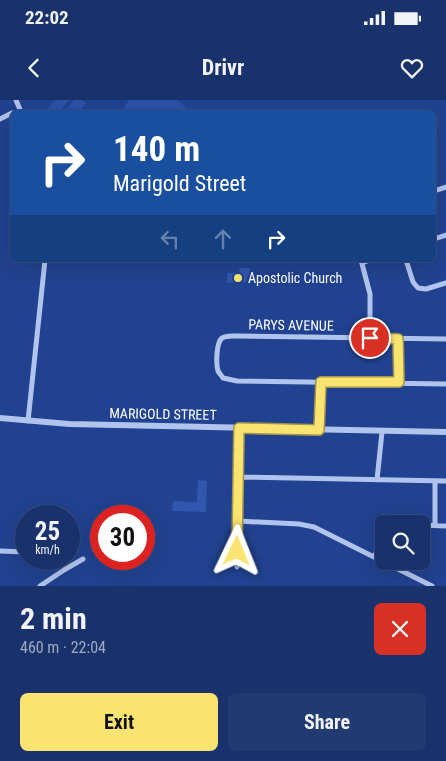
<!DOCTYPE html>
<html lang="en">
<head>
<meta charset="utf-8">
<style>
  body { margin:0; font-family:"Roboto Condensed",sans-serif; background:#223a72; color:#f1f3f6; height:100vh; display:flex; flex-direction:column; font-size:19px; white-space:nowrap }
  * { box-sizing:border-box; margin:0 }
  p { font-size:16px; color:#9faac2 }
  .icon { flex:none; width:28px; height:28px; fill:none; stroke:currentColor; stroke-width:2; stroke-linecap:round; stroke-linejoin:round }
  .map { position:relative; height:486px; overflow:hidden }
  .drawer { display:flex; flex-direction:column; background:#19326c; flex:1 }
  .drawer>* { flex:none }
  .guide { position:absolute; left:10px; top:10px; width:426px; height:152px; border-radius:8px; box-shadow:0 5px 20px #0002,0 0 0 1px #374d7f; background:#1a4fa0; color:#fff; overflow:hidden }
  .controls { position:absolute; left:375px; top:415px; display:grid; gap:10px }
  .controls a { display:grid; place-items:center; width:55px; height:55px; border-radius:8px; background:#19326c; box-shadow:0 5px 20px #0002,0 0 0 1px #374d7f; font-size:25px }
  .speed { position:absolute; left:15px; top:405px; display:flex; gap:10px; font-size:25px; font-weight:700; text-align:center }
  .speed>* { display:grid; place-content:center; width:65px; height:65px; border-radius:50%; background:#19326c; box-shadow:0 5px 20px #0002,0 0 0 1px #374d7f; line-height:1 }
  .speed small { font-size:12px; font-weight:400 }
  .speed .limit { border:8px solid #d22; background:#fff; color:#111 }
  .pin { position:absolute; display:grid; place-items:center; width:42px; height:42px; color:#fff; margin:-21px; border:2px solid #fff; border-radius:50%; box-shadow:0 1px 5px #0007 }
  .me { position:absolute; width:55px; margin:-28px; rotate:2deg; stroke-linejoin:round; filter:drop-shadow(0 0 4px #0008) }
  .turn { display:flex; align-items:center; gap:18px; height:105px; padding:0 20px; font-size:22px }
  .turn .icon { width:65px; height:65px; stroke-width:2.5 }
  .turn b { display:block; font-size:35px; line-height:42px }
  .lanes { display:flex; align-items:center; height:48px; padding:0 20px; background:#0003; justify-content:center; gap:25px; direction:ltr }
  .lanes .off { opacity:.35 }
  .round { display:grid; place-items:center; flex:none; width:52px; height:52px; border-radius:8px; background:#223a72 }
  .headline { display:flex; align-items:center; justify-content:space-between; height:85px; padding:0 20px }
  h1 { font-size:30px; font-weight:700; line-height:38px }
  .action { display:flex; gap:10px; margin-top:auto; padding:10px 20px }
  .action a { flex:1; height:58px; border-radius:8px; background:#f9e472; color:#111; font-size:20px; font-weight:700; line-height:58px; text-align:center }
  .action a+a { background:#223a72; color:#f1f3f6 }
  .status { display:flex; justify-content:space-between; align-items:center; height:35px; padding:0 25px; background:#19326c; direction:ltr }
  .status svg { height:14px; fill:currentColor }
  header { display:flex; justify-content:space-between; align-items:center; height:65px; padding:0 20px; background:#19326c; font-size:22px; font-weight:700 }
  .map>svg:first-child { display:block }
  .green { fill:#2a52a8 }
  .building { fill:#3057ad }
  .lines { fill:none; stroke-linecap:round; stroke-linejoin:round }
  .minor { stroke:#b1c4ed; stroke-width:5 }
  .tertiary { stroke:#b1c4ed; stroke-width:6 }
  .route-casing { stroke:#a2944a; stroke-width:12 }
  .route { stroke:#f9e472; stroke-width:9 }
  .poi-dot { fill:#f9e472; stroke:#214290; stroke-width:2 }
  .labels { text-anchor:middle; stroke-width:5; stroke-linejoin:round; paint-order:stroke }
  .poi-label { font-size:14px; fill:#fff; stroke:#214290; text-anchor:start }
  .street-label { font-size:14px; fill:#fff; stroke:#214290 }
</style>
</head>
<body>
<div class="status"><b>22:02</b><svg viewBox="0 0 49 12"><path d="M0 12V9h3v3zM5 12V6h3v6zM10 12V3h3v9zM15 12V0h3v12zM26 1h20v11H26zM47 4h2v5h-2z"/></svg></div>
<header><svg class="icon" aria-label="back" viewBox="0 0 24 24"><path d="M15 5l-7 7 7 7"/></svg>Drivr<svg class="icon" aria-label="heart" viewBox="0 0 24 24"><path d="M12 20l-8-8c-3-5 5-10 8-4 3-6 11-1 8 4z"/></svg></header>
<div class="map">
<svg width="446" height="486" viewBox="0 0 446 486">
  <rect width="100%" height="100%" fill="#214290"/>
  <path class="green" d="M55,0H69L59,12H54L48,8Z
    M74,0H82L86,3L79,12H64Z
    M129,0H177L192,12H121Z"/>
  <path class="building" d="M239,168H250V182L227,183V173H240Z
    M198,380L207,381L206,412L172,411L173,401L197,402Z"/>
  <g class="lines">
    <path class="minor" d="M16,0L21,12
      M0,19L12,13
      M434,91L446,87
      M434,139L446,135
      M361,160L370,194V238
      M406,160L413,182L418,188L426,189L446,183
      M362,163L370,160
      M398,239L399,282
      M446,239L238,236C233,236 226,235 222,238C216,243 216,264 218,271C220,274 221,275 223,278L237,281L446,284
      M28,321L45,160
      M319,330L321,282
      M239,377L446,381
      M377,380L382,332
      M238,421L299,424L314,427L432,486
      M421,425L446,426
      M435,425V381
      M0,451L26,452
      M374,457L384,437
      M237,467L238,421L239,328
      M40,486L64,470L83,459"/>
    <path class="tertiary" d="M0,318L69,324L446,332"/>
  </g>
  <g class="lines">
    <defs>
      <path id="route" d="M237,451L239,328L319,330L321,282H399L398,239L370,238"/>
    </defs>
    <use href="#route" class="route-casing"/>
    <use href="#route" class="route"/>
  </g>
  <circle class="poi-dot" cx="238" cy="178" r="5"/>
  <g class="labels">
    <g class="poi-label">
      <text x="248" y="183">Apostolic Church</text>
    </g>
    <g class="street-label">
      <text transform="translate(291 225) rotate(1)" y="5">PARYS AVENUE</text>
      <text transform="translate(163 314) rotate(1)" y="5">MARIGOLD STREET</text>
    </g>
  </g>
</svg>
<div class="controls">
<a><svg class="icon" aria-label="search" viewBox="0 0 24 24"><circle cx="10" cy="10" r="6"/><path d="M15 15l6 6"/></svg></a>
</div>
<div class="speed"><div>25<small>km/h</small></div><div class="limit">30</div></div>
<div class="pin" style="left:370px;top:238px;background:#d93025"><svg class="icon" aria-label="arrive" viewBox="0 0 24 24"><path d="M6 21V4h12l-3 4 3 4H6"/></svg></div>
<svg class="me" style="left:237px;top:451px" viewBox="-20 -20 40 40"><path d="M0-17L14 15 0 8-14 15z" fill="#f9e472" stroke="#fff" stroke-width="4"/></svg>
<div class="guide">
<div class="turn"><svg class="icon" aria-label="right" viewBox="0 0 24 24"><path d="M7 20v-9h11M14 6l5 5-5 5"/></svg><div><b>140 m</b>Marigold Street</div></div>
<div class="lanes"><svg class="icon off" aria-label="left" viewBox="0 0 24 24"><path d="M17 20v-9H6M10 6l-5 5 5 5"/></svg><svg class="icon off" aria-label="ahead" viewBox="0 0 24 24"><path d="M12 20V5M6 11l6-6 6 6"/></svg><svg class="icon" aria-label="right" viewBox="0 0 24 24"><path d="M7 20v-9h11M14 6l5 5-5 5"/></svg></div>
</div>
</div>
<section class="drawer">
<div class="headline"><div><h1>2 min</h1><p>460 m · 22:04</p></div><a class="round" style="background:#d93025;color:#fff"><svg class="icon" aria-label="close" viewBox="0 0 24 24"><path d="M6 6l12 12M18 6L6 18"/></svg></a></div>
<div class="action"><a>Exit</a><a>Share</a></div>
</section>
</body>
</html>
